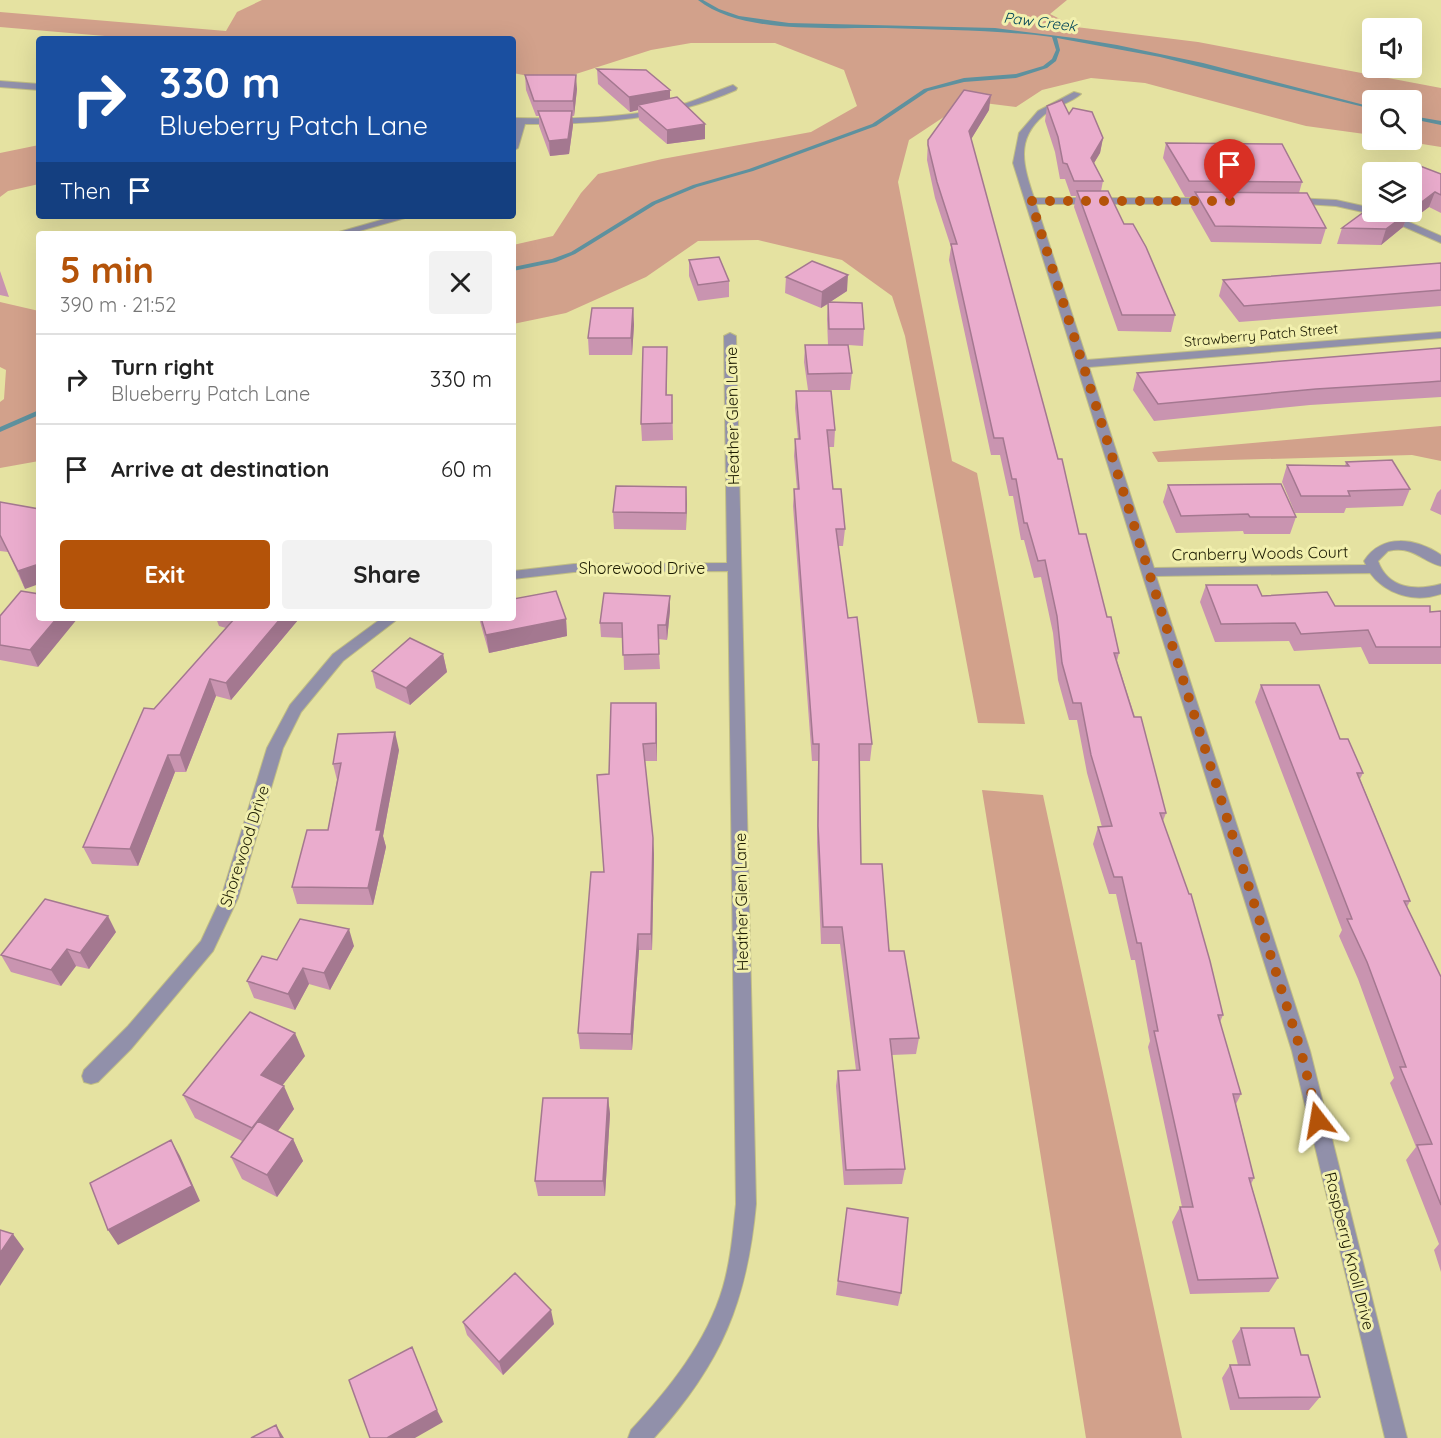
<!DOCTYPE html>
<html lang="en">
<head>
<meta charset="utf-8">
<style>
  body { margin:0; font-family:Quicksand,sans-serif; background:#f2f2f2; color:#222; height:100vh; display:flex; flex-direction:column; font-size:22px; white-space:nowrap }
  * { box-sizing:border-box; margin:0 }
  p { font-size:20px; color:#767676 }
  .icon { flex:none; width:33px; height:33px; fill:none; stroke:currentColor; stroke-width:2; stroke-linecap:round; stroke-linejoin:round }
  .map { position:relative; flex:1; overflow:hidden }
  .sheet { position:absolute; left:36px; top:231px; width:480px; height:390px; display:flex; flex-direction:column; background:#fff; border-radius:6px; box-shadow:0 6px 24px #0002 }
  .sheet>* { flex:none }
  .top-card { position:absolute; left:36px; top:36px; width:480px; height:183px; border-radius:6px; box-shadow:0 6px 24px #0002; background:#1a4fa0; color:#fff; overflow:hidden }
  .buttons { position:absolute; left:1362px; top:18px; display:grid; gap:12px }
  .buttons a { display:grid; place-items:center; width:60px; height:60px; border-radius:6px; background:#fff; box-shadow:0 6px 24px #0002; font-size:30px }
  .pin { position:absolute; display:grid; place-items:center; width:51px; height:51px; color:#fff; margin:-62px -26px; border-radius:50% 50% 50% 0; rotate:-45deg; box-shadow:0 0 6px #0007 }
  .pin .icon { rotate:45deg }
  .me { position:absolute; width:66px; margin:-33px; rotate:346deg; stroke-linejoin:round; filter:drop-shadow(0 0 4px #0008) }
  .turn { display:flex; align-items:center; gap:21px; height:126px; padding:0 24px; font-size:27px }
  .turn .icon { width:78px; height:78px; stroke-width:2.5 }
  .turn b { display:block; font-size:42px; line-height:51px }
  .then { display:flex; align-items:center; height:57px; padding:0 24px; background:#0003; gap:12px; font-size:22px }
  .round { display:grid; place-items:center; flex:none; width:63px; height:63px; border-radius:6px; background:#f2f2f2 }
  .head { display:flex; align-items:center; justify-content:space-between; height:102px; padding:0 24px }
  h1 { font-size:36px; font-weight:700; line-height:45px; color:#b45309 }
  .action { display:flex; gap:12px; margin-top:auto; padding:12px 24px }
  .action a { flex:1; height:69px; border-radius:6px; background:#b45309; color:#fff; font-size:24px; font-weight:700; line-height:69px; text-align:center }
  .action a+a { background:#f2f2f2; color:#222 }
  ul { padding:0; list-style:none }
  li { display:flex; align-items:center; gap:18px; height:90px; padding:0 24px; border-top:2px solid #e0e0e0 }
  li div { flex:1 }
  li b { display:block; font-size:22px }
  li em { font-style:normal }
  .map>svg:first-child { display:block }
  .green { fill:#d2a18b }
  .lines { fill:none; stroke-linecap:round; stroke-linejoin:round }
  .stream { fill:#5e919e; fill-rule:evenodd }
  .minor-casing { stroke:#c1be84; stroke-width:2 }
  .minor { fill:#9190aa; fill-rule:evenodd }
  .wall { fill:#c994b0 }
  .shaded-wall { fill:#a47890 }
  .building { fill:#eaaccd; stroke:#a47890; stroke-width:1.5 }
  .route { stroke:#b45309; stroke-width:10; stroke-dasharray:0 18 }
  .labels { text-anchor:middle; stroke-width:6; stroke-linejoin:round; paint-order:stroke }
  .far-street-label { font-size:14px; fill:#1c1b02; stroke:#f2f0ae }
  .far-water-label { font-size:15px; font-style:italic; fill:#004458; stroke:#f2f0ae }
  .street-label { font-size:16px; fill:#1c1b02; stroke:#f2f0ae }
</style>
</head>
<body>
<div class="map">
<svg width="1441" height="1438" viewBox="0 0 1441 1438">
  <rect width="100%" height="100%" fill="#e5e2a1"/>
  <path class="green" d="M262,0H1067L1050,14L1076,27L1198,42L1441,88V147L1397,140H1412V100H1372V135L1306,126L1145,83L1091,78L1042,90L1016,107L968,101L909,140L898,182L952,461L977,473L1025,724L978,723L905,336L892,296L842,260L758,240L698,241L646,277L566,313L513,324V245L553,236L581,193L598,174L662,159L811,132L857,106L844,70L775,43H691L651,50L554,81L513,73V39H140L0,27V12L226,31L237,12Z
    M39,145V184L8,191L0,197V153Z
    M0,302L39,311V461L0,468V402L4,399L6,370L0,367Z
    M1441,426V461L1412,455L1158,462L1152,452Z
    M982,790L1043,795L1182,1438H1086Z"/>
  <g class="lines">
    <path class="stream" d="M698,0H703L719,9L739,16L789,23L995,28L1074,38L1117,45L1203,63L1372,107V109L1160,57L1057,38L1060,50L1056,61L1047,68L1016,78L964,82L928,91L876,126L753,171L697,187L656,204L575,254L556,262L513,271V267L552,259L571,252L652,202L693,185L749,169L872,124L924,89L964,78L1016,74L1043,66L1052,59L1056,50L1052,37C997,30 942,30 886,28C831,27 743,35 698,0Z
      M1412,116L1441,121V125L1412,119Z
      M39,410V415L0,432V427Z"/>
    <defs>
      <path id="minor" d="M0,81L39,84V90L0,87Z
        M733,85L737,88L736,90C669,120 597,124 525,124L518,148L513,151L516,124H513V118C569,119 626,119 680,105C699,100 715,91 733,85Z
        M1074,92L1081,94C1071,103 1055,106 1044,115C1014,140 1024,167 1034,198H1212L1217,201L1212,204H1036L1087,360L1441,332V338L1089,367L1154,568L1366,565L1364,561C1382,533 1416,538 1441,555V566C1421,561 1413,545 1388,551L1378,561C1388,589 1416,591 1441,584V594C1415,603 1386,595 1370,573L1156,576L1310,1051L1407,1438H1385L1292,1051L1013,163L1019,133L1038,111Z
        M1293,198L1336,200L1372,208V212H1377L1372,214L1336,206L1290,203L1288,201Z
        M1386,212L1441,236V243L1382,217V213Z
        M395,216H412L349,234H332Z
        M730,333L736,336L756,1204C747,1302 721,1364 654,1438H628L631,1430C669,1389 707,1342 723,1287C731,1259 733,1232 736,1204L728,571L574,572L513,579V571L574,564L727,563L724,336Z
        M382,618H399L343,661L301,712L283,748L238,898L213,951L131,1049L98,1082L91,1084L84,1082L82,1076L84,1070L128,1026L201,941L221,898L267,748L290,705L333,654Z"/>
    </defs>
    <use href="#minor" class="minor-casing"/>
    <use href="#minor" class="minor"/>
  </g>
  <path class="wall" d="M597,69L670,99L705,139L667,144L639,120L638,110L630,112L598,84Z
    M525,75L577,89L574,116H572L573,125L569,154L550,156L539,126V116H536L526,90Z
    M1047,106L1103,138L1100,153L1094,163L1103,181L1101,191L1124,224L1175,315L1171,332L1118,331L1074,207L1076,196H1071L1065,179H1060L1055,152L1045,121Z
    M989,110L971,139L1046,414L1079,534L1119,653L1117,661L1166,813L1163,821L1223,1015L1220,1022L1241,1094L1236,1104L1254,1178L1251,1184L1278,1278L1269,1292L1190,1294L1172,1222L1180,1207H1182L1148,1047L1150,1041L1135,960H1131L1116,894H1109L1093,844L1098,827H1102L1087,773L1077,720H1069L1058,680L1053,633L1041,577L1034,578L1024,540H1021L1013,496H1009L1000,455H991L949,260L951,247L935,198L927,160L928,140Z
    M1166,143L1302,182L1299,193L1326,228L1321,244L1211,242L1191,207L1194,197H1185L1163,158Z
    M1441,174V213L1429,207L1413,219L1407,217L1403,227L1381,245L1337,244L1342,228L1372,212H1412V177Z
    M689,260L729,281V297L698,301L689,276Z
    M1441,263V306L1239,322L1219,296L1223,280Z
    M0,271L9,297L0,295Z
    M786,277L847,291L830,302L864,329L863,346L848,345L852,373L850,390H808L804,362L805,345H828L827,319L828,304L821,308L785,293Z
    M633,308L634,325L632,355H589L588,338Z
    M667,347V395H672L673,440L642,441L641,424Z
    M1441,348V397L1310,405L1154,421L1133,390L1137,373Z
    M796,391L835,430L834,447H829L833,489L845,529L843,546H838L848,618L872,744L870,761H859L861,864L919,1038L916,1054L892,1055L905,1169L902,1184L844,1185L836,1086L838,1071L856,1070L840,944H821L817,843L818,761H812L793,506L794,489H797L794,456L795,439H798L795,408Z
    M1346,462L1410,489L1403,506L1346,508L1344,513H1295L1282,482L1287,465L1345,466Z
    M1168,485L1296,517L1290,534H1244L1243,531L1176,533L1163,502Z
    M686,487V530L614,529L613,512Z
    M1441,489V515L1430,510L1437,493Z
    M0,502L25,589L8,552L0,551Z
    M1206,585L1262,596L1335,606L1430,612L1441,611V664H1369L1361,647L1294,651L1289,641L1215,642L1200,602Z
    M21,591L38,667L0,660V616Z
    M670,610L667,640L658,639L660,669L624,670L623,638L601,637L600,623Z
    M216,618H297L298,620L231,700L216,696L186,772H175L138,866L92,864L83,847L154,709L226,628L219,626Z
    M479,618L566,619L567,636L489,653Z
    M443,654L447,672L410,705L376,688L372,671Z
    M1261,685L1340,739L1363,773L1360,779L1410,901L1407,907L1441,977V1272L1434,1250L1439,1244L1406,1160L1416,1147L1390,1083L1394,1078L1358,979L1339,936L1342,930L1255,702Z
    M656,703L657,761H645L654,855L652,950H639L632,1050L580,1049L578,1033L604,872Z
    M399,750L383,836L386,847L373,905L297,904L292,887L328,830L337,780L333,764Z
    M116,932L89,969L76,966L61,986L11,972L1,955Z
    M354,946L330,990L309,984L295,1010L254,998L247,981L277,960Z
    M305,1056L282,1085L294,1109L278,1131L293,1139L303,1161L277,1197L242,1179L231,1157L242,1141L195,1118L183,1095Z
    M608,1098L610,1114L605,1196H538L535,1181Z
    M847,1208L901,1293L898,1306L836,1295Z
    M463,1322L554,1324L503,1375L467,1335Z
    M1241,1328L1301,1355L1320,1397L1309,1410H1230L1222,1378L1230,1365H1238L1232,1341Z"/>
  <path class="shaded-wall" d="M576,75L577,89L574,116L573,101Z
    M670,90V105H638V110L630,112L629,97Z
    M991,95L989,110L967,146L969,131Z
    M572,111L573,125L569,154L550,156L549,141Z
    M705,124V139L667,144V130Z
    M1103,138L1100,153L1088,173L1091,158Z
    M1435,192L1429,207L1413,219L1419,204Z
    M1409,212L1403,227L1381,245L1386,229Z
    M848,275L847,291L821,308L822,292Z
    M633,308L634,325L632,355L631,338Z
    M686,487L687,504L686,530Z
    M39,564V584L25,589L18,571Z
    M670,596V610L667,640L666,625Z
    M57,618H78L38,667L30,650Z
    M281,618H297L298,620L231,700L226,683Z
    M566,619L567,636L489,653L486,635Z
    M443,654L447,672L410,705L406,688Z
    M210,679L216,696L186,772L180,755Z
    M656,703L657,720V761L656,743Z
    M395,732L399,750L383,836L386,847L373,905L368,888L376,830Z
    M168,755L175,772L138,866L130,849Z
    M653,838L654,855L652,950L651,934Z
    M108,916L116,932L89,969L80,953Z
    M349,929L354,946L330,990L324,973Z
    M638,934L639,950L632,1050L631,1034Z
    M67,949L76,966L61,986L51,970Z
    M303,968L309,984L295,1010L288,994Z
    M295,1033L305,1056L272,1099L261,1075Z
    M284,1086L294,1109L263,1151L252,1128Z
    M608,1098L610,1114L605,1196L603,1181Z
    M293,1139L303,1161L277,1197L267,1175Z
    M171,1140L180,1156L200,1201L118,1245L108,1230Z
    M13,1234L24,1249L0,1286V1253Z
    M551,1310L554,1324L503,1375L499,1362Z
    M437,1410L443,1422L415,1438H387Z
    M276,1425L284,1438H281Z"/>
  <path class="building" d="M597,69L646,70L670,90L629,97Z
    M525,75H576L573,101H534Z
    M964,90L991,95L969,131L1046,414L1058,459H1062L1079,534H1086L1107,617H1111L1119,653H1114L1134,717H1141L1166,813H1160L1189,894H1191L1210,961L1223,1015H1218L1241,1094H1233L1254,1178H1249L1278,1278L1198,1280L1180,1207H1193L1154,1031H1158L1141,943H1137L1122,877H1114L1098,827L1112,826L1091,755L1081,703H1073L1062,663L1057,616L1045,560L1038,561L1027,523H1024L1016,479H1012L1003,438H994L951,244H957L937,182L928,145V140Z
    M677,97L705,124L667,130L638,105Z
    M1062,100L1069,114L1073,108L1092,112L1103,138L1091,158L1103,181H1074L1067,164L1063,163L1058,137L1047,106Z
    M538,111H572L568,139L549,141Z
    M1166,143L1282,144L1302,182L1189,181Z
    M1420,166L1441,174V195L1435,192L1419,204L1412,202V177L1416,173Z
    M1077,191H1108L1124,224H1133L1146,247L1175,315H1122Z
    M1195,192L1307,193L1326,228L1215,226Z
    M1372,206V212H1409L1386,229L1342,228Z
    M719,257L729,281L698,285L689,260Z
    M812,261L848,275L822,292L786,277Z
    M1441,263V290L1244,306L1223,280Z
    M828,302L862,303L864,329H829Z
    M592,308H633L631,338H588Z
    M805,345H848L852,373L808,374Z
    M643,347H667L666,395H672V423L641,424Z
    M1441,348V381L1429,382L1316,389L1158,404L1137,373Z
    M796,391H831L835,430H827L833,489H841L845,529H836L848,618L857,617L872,744H859L861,864H882L889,951H904L919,1038L890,1039L905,1169L846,1170L838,1071L860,1070L842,927H823L818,826L819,744H813L794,489H799L795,439H800Z
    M1392,460L1410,489L1348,491L1350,496H1301L1287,465L1349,466L1346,462Z
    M1281,484L1296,517H1250L1248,514L1181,516L1168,485Z
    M616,486L686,487V513L613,512Z
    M0,502L39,509V564L18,571L0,535Z
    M1206,585H1257L1262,596L1327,592L1335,606H1430V612L1441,611V647H1376L1368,630L1301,634L1295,623L1221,624Z
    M21,591L39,594V618H57L30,650L0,645V616Z
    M556,591L566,619L486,635L481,618H513V599Z
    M604,593L670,596L666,625H658L659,654L623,655L622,623H600Z
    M235,618H281L226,683L210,679L180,755H168L130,849L83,847L144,708L154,709Z
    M410,638L443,654L406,688L372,671Z
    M1261,685H1319L1340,739H1348L1363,773H1357L1410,901H1404L1441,977V1205L1417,1145L1432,1144L1400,1067H1406L1367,962L1347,919H1352Z
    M611,703H656V743L643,744L653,838L651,934H638L631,1034L578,1033L591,872H604L597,775L609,774Z
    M395,732L376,830H381L368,888L292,887L307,830H328L341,763L333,764L338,734Z
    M45,899L108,916L80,953L67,949L51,970L1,955Z
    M300,919L349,929L324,973L303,968L288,994L247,981L262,956L277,960Z
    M250,1012L295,1033L261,1075L284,1086L252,1128L183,1095Z
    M543,1098H608L603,1181H535Z
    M258,1121L293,1139L267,1175L231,1157Z
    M171,1140L192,1186L108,1230L90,1183Z
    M847,1208L908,1218L901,1293L838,1281Z
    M0,1230L13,1234L0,1253Z
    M515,1273L551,1310L499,1362L463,1322Z
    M1241,1328H1294L1301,1355H1308L1320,1397L1239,1398L1230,1365H1250Z
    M412,1347L437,1410L387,1438H370L349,1380Z
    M276,1425L281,1438H251Z"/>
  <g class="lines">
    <path class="route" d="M1230,201H1031L1301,1051L1318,1120"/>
  </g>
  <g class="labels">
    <g class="far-street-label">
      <text transform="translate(1261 335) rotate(-5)" y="5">Strawberry Patch Street</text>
    </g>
    <g class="far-water-label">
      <text transform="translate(1040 22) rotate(7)" y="5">Paw Creek</text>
    </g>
    <g class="street-label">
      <text transform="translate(732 416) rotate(-91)" y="6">Heather Glen Lane</text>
      <text transform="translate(1260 553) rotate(-1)" y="6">Cranberry Woods Court</text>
      <text x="642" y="574">Shorewood Drive</text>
      <text transform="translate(244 846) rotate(-72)" y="6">Shorewood Drive</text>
      <text transform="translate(741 902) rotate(-91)" y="6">Heather Glen Lane</text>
      <text transform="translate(1350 1251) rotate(76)" y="6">Raspberry Knoll Drive</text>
    </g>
  </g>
</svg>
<div class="buttons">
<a><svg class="icon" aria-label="sound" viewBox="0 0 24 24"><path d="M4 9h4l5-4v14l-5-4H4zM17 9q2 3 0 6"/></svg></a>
<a><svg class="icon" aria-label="search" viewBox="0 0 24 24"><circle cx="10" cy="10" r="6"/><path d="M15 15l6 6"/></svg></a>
<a><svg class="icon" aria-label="layers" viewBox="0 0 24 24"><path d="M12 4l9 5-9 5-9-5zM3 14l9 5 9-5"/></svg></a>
</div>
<div class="pin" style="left:1230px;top:201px;background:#d93025"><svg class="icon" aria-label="arrive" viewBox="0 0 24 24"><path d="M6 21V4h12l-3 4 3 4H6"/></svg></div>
<svg class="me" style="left:1318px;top:1120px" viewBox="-20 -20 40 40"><path d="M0-17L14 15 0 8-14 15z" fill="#b45309" stroke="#fff" stroke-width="4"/></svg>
<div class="top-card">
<div class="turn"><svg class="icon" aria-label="right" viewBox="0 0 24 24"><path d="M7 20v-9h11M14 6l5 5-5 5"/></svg><div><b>330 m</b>Blueberry Patch Lane</div></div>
<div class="then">Then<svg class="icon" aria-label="arrive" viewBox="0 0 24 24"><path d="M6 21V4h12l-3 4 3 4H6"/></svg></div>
</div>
<section class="sheet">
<div class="head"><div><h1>5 min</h1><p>390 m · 21:52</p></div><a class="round"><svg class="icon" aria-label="close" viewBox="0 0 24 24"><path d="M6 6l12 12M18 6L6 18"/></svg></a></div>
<ul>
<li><svg class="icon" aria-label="right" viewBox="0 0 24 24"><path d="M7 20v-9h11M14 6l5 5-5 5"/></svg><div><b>Turn right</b><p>Blueberry Patch Lane</p></div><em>330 m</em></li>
<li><svg class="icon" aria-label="arrive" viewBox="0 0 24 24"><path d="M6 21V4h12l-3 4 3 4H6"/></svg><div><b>Arrive at destination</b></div><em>60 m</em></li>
</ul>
<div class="action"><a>Exit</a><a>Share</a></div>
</section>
</div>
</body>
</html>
